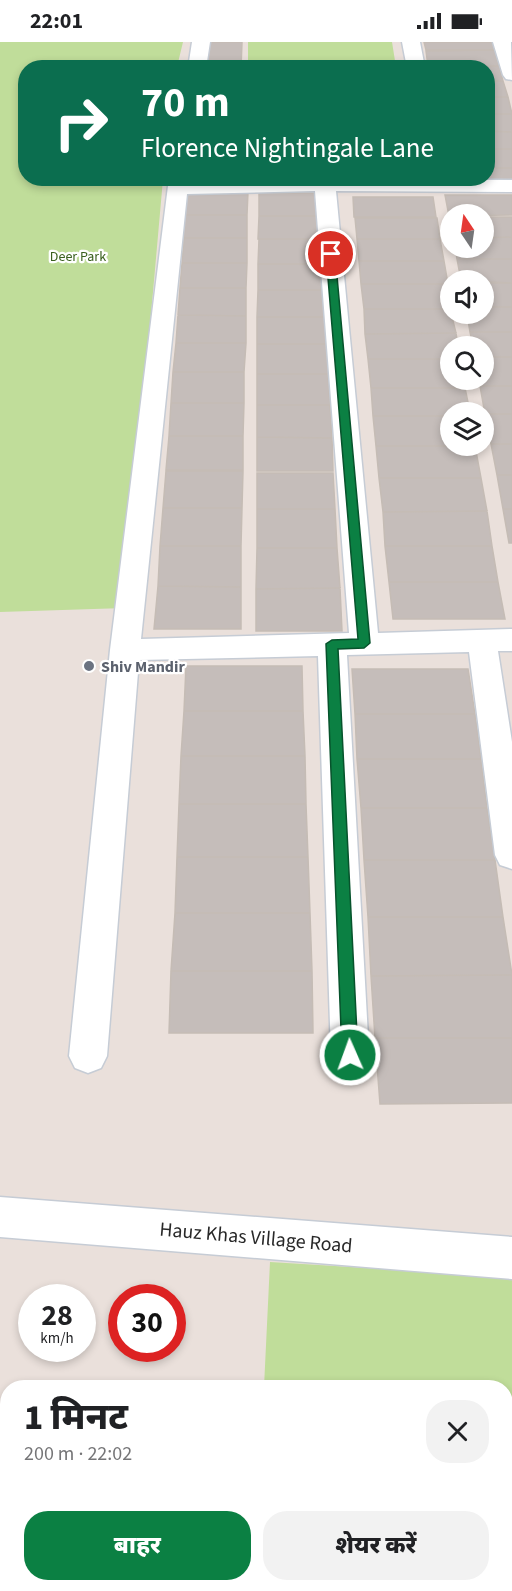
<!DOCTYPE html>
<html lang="hi">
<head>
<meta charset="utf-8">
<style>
  body { margin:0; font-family:"Source Sans 3","Noto Sans Devanagari",sans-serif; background:#f2f2f2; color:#202124; height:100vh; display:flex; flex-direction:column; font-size:22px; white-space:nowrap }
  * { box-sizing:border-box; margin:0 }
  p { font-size:20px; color:#757577 }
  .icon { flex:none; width:33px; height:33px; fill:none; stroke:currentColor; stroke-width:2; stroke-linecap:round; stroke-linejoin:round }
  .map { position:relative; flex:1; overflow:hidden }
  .panel { position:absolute; left:0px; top:1338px; width:513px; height:212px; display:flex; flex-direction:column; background:#fff; border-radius:24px 24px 0 0; box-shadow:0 3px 9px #0003 }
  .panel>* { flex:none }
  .top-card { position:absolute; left:18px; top:18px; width:477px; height:126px; border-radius:24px; box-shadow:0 3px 9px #0003; background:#0b6e4f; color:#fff; overflow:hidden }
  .needle { width:39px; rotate:347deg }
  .controls { position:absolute; left:440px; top:162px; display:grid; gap:12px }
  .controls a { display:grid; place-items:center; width:54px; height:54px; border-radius:50%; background:#fff; box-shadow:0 3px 9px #0003; font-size:30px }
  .speed { position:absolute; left:18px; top:1242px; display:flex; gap:12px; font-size:30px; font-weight:700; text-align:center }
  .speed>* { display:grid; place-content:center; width:78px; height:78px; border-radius:50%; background:#fff; box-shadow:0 3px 9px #0003; line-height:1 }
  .speed small { font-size:15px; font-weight:400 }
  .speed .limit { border:9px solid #d22; background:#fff; color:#111 }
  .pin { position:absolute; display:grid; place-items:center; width:51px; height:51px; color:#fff; margin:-26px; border:3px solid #fff; border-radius:50%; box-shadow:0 2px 6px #0007 }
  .me { position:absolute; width:66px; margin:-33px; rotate:358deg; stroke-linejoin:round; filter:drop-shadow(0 0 4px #0008) }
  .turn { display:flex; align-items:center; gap:21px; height:126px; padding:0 24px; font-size:27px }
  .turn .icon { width:78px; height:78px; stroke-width:2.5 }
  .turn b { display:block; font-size:42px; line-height:51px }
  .round { display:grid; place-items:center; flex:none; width:63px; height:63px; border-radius:24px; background:#f2f2f2 }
  .overview { display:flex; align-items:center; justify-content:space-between; height:102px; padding:0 24px }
  h1 { font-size:36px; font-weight:800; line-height:45px }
  .action { display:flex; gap:12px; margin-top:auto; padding:12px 24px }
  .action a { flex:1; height:69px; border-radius:24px; background:#0b8043; color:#fff; font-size:24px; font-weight:800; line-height:69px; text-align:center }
  .action a+a { background:#f2f2f2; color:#202124 }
  .status { display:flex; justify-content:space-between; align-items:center; height:42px; padding:0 30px; background:#fff; direction:ltr }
  .status svg { height:16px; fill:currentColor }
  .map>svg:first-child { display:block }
  .green { fill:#c0dd9a }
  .building { fill:#c5bdba; stroke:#c5bcb5; stroke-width:1.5 }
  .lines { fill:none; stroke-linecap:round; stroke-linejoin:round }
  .street-casing { stroke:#c6ccd5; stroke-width:3 }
  .street { fill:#fff; fill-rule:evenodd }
  .route { fill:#0b8043; stroke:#07532c; stroke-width:1.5 }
  .worship-dot { fill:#6b7280; stroke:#fff; stroke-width:2 }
  .labels { text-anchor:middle; stroke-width:4.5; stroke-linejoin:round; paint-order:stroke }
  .far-park-label { font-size:14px; fill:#3a601e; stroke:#fff }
  .worship-label { font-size:16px; font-weight:bold; fill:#5b616d; stroke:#fff; text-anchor:start }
  .near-street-label { font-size:20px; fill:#282828; stroke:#fff }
</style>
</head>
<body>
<div class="status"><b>22:01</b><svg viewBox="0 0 49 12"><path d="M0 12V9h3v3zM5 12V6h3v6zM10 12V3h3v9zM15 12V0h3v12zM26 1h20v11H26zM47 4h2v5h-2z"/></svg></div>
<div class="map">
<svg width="512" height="1549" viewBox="0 0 512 1549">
  <rect width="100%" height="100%" fill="#eae0db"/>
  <path class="green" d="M0,0H183L177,25L26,26V136L163,137L125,566L0,570Z
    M248,0H392L396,25H248Z
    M270,1220L512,1235V1549H253L254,1542H506V1346L264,1345Z"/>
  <path class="building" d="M206,0H242L241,26H204Z
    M424,0H493L495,8H426Z
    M495,8L499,24H428L426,9Z
    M428,24H499L503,39H488V26Z
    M488,39H503L508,55H488Z
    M488,55H508L512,72H488Z
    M488,72H512V90L488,89Z
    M488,89L512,90V107H488Z
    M488,107H512V126H488Z
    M488,126H512V141H451L450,136H488Z
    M206,136H286V138H206Z
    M187,150H248L247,173H185Z
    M259,151H319L320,174H259Z
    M445,153H512V173L449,174Z
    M353,155H433L436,175H354Z
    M185,173H247V196H184Z
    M259,174H320L321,197H258Z
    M483,175H512V195L483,196Z
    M355,176H437L440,197H357Z
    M512,195V217H457L455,206H483V196Z
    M184,196H247V221H182Z
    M259,197H322L323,222H258Z
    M357,197H440L444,219H359Z
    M457,217H512V241L461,238Z
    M359,219H444L448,242H361Z
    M182,221H247L246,246H180Z
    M258,222H323L324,248H258Z
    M483,241H512V265H483Z
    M361,242H448L450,267H364Z
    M180,246H246V274L178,273Z
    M258,248H324L325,275H257Z
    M483,265H512V290H470L467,272H483Z
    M364,267H450L456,291L365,292Z
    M178,273L246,274V301H176Z
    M257,275H325L327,302H257Z
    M470,290H512V315H483V304H473Z
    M456,291L458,304H450V317H368L365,292Z
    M176,301H246L244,330H173Z
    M257,302H327L328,332H257Z
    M483,315H512V344H480L479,338H483Z
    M368,317H450V338H464L465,346H371Z
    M173,330H244V361H171Z
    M257,332H328L330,363H257Z
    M480,344H512V372H485Z
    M371,346H465L470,370H450V374H373Z
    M171,361H244L243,394H169Z
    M257,363H330L332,396L257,395Z
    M485,372H512V402H491Z
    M373,374H450V404H455H376Z
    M169,394H243V428H166Z
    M257,395L332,396L333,429H257Z
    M491,402H512V433H497Z
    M376,404H475L481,436H379Z
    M166,429H243L242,466H163Z
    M257,431H333L335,467H257Z
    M497,433H512V467H503Z
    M379,436H481L487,469L383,470Z
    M163,466H242L241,504H160Z
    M257,467H335L337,506H257Z
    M503,467H512V501H509Z
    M487,469L492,504H385L383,470Z
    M160,504H241V545L158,544Z
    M385,504H492L498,540H389Z
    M257,506H337L340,546L256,547Z
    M389,540H498L505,577H393Z
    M158,544L241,545V587H154Z
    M340,546L342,589H256V547Z
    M186,624H302L303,669H184Z
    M352,627H468L475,672H355Z
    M184,669H303L305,714H181Z
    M355,672H475L481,717H357Z
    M181,714H305L306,762H179Z
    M357,717H481L487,766H361Z
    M179,762H306L308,815H177Z
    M361,766H487L495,818H364Z
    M177,815H308L310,871H175Z
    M364,818H495L503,875H368Z
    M175,871H310L312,929H171Z
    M368,875H503L512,933L371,934Z
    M171,929H312L313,991H169Z
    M512,933V996H375L371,934Z
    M375,996H512V1061L380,1062Z"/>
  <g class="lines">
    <defs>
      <path id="street" d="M192,0H210L206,26H188Z
        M402,0H420L425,26H407Z
        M493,0H511L512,38L506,37L503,33Z
        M169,136H189V140L325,137L512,138V150L336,149L378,591L512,587V609H498L512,700V827L500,823L495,813L469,610L347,613L369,1013L363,1025L350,1030L337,1025L331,1013L318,614L139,618L107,1014L101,1026L88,1031L75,1026L69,1014L110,608ZM315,149L349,591L141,597L187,152Z
        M0,1155L512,1195V1237L0,1195Z"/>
    </defs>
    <use href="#street" class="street-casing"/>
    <use href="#street" class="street"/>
  </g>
  <path class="route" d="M331,209L335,212L370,601L364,606L338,607L358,1013L355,1018L350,1020L344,1018L342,1013L326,602L332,598L358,597L326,212Z"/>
  <circle class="worship-dot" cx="89" cy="624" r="6"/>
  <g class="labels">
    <g class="far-park-label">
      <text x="78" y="219">Deer Park</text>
    </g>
    <g class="worship-label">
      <text x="101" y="630">Shiv Mandir</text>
    </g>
    <g class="near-street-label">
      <text transform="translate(256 1195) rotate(5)" y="7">Hauz Khas Village Road</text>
    </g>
  </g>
</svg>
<div class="controls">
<a><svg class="needle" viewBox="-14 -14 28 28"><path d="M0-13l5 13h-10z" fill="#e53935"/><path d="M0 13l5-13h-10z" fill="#757577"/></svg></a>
<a><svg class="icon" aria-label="sound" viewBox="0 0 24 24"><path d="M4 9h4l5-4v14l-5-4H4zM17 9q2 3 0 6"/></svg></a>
<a><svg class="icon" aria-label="search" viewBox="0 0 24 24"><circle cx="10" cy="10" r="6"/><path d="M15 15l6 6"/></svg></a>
<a><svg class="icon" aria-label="layers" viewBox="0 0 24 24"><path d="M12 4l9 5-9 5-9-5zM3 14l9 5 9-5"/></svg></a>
</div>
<div class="speed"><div>28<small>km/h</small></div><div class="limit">30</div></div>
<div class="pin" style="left:331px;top:212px;background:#d93025"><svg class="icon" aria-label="arrive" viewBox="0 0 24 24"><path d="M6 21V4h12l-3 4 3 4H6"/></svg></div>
<svg class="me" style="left:350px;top:1013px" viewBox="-20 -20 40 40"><circle r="17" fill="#0b8043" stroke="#fff" stroke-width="3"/><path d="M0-11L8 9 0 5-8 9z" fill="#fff"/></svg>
<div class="top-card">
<div class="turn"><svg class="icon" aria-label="right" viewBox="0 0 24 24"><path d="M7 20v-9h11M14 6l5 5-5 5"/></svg><div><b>70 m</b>Florence Nightingale Lane</div></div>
</div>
<section class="panel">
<div class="overview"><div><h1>1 मिनट</h1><p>200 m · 22:02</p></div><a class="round"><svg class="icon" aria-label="close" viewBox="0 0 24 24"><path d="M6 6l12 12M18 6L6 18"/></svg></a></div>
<div class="action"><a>बाहर</a><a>शेयर करें</a></div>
</section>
</div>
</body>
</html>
